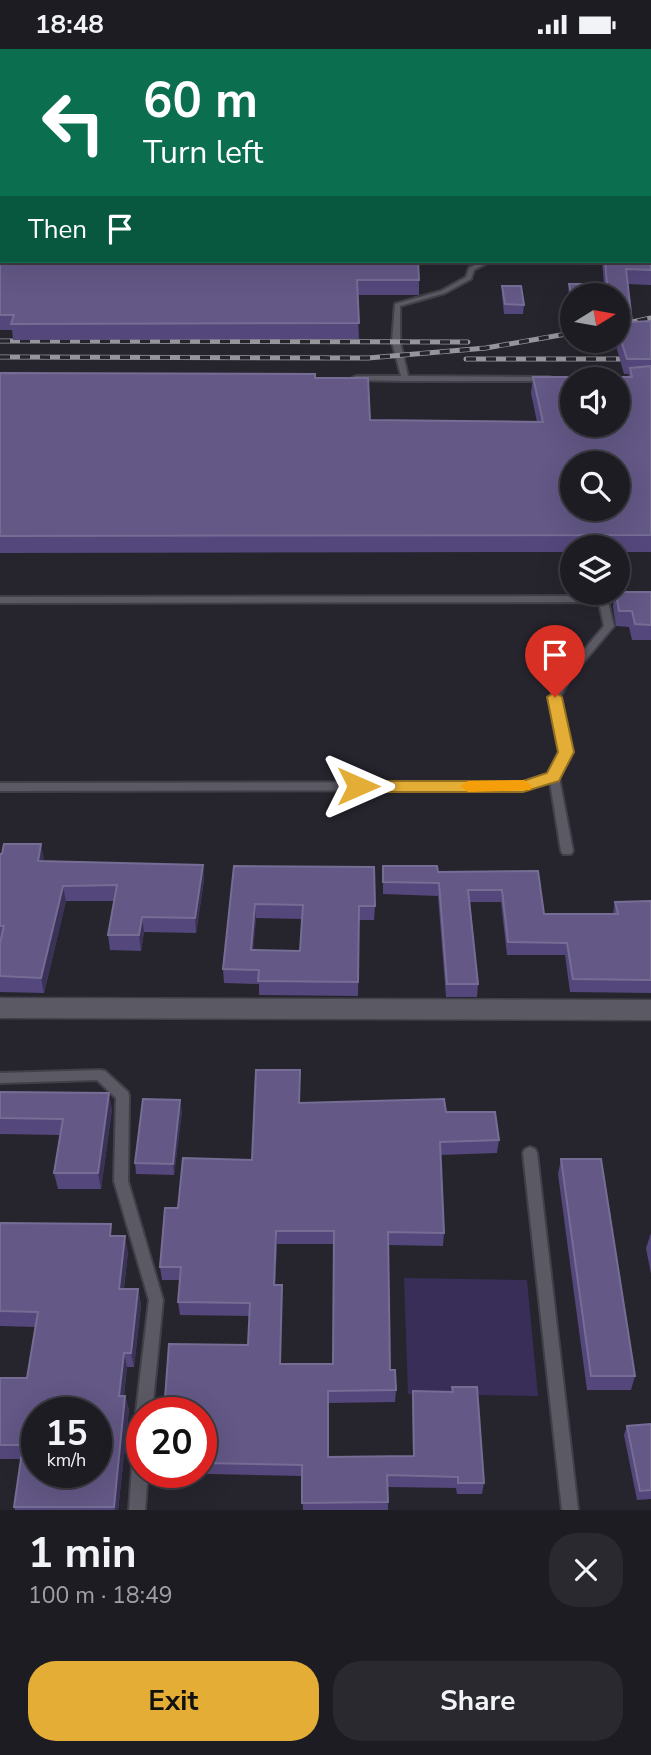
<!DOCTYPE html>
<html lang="en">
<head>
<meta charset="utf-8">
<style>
  body { margin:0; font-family:"Nunito Sans",sans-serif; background:#29292f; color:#f1f3f6; height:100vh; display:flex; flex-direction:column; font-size:26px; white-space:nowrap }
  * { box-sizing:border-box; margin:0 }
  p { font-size:23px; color:#a0a1a5 }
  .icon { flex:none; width:38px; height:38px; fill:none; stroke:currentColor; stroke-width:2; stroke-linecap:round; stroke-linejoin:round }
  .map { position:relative; height:1461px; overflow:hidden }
  .panel { display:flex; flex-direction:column; background:#1c1c22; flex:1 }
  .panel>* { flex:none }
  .top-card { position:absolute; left:0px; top:0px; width:651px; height:214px; box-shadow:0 7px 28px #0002,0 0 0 2px #3a3a40; background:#0b6e4f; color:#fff; overflow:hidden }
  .needle { width:46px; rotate:79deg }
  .fabs { position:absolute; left:560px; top:234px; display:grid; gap:14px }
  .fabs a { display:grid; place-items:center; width:70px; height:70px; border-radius:50%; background:#1c1c22; box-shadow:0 7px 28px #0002,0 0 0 2px #3a3a40; font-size:35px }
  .speed { position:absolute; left:21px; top:1348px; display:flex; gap:14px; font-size:35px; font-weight:700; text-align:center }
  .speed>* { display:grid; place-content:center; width:91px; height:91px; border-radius:50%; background:#1c1c22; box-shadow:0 7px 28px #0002,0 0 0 2px #3a3a40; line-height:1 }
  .speed small { font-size:18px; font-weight:400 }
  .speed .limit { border:10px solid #d22; background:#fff; color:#111 }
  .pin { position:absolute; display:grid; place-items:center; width:60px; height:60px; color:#fff; margin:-72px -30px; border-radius:50% 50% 50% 0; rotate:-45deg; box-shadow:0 0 7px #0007 }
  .pin .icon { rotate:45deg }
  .me { position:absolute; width:77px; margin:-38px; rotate:90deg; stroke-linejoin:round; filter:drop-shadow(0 0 5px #0008) }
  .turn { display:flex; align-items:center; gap:24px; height:147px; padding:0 28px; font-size:32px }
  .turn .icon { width:91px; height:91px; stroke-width:2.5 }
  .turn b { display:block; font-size:49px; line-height:60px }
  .then { display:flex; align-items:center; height:66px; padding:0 28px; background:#0003; gap:14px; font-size:26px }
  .round { display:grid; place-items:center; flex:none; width:74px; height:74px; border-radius:28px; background:#29292f }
  .head { display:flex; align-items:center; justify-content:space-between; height:119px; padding:0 28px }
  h1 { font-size:42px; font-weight:700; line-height:52px }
  .action { display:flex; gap:14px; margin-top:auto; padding:14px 28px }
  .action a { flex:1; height:80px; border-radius:28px; background:#e4ad35; color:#111; font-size:28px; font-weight:700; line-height:80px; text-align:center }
  .action a+a { background:#29292f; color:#f1f3f6 }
  .status { display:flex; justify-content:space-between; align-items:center; height:49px; padding:0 35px; background:#1c1c22; direction:ltr }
  .status svg { height:19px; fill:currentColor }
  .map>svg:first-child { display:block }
  .green { fill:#382e58 }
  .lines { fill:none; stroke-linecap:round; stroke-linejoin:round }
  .lane-casing { stroke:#414048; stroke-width:4 }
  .street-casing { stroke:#414048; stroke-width:3 }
  .secondary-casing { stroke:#414048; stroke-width:3 }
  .lane { fill:#5b5963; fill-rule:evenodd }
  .street { fill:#5b5963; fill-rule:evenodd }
  .secondary { fill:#6e678a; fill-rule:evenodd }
  .rail-casing { stroke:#95959b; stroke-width:5 }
  .rail { stroke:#26252e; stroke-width:3.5; stroke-dasharray:10; stroke-linecap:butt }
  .wall { fill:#54477b; fill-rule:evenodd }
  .shaded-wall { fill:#3b3357 }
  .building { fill:#635886; stroke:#766d95; stroke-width:2; fill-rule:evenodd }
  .route { fill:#e4ad35; stroke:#947022; stroke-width:2 }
  .slow { fill:#f59e0b }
</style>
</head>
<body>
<div class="status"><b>18:48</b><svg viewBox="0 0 49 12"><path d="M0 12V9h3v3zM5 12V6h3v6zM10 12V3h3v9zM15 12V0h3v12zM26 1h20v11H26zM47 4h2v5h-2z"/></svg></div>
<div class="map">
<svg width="651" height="1461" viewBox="0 0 651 1461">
  <rect width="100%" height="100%" fill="#26252e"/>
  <path class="green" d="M404,1229L527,1231L538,1347L408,1345Z"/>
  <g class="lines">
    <defs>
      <path id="lane" d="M649,58H651V62H649Z
        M649,75L651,76V80L649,79Z
        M483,212H491L474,221L471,230L445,244L400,257V293L408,327L547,328H550V332H405L353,331L352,329L356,327H401L392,293L395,255L441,242L466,228L469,219Z
        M603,547H611L616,550L614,552L608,553L614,577L571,628L560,648L571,703L559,728L573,802L571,805H563L561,802L550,733L523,741L0,742V734L523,733L550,726L561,703L550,648L564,625L604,577L599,553L0,554V548Z
        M100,1021L105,1022L128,1043L129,1047L128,1132L163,1251L152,1363H142V1370L139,1368L136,1363L149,1251L114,1132L116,1049L97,1031L0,1034V1024Z
        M530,1098L535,1100L537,1104L578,1461H562L523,1104L525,1100Z
        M142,1380V1423H148L145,1461H129L134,1388L136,1382Z"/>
      <path id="street" d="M0,949L651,951V971L0,969Z"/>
      <path id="secondary" d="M4,0H31L33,2H5Z
        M649,36H651V42H649Z"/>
    </defs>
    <use href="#lane" class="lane-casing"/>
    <use href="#street" class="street-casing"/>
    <use href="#secondary" class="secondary-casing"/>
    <use href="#lane" class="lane"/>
    <use href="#street" class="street"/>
    <use href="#secondary" class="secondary"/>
    <defs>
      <path id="rail" d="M618,276L651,269
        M0,292L468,293
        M0,308L368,309L486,299L572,284
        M466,310H651"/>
    </defs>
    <use href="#rail" class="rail-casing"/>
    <use href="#rail" class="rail"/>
  </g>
  <path class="wall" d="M0,113L2,212H154L153,215L419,231V246H357L359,290L13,291L12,281H0Z
    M651,198V236L627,235L632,273L651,272V503H618V499H572V503L0,504V324L315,329L370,371L537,373L531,344L533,328H628L629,325H624L616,297L577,298L576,292H618V247H572V275L568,249L569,235H604L602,212H649Z
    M502,237L524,256L523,265H504L502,246Z
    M651,543V593V591H632L629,578L616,577L613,558L615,544Z
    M0,805L44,810V812L203,816L204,831L196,884L144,883L141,902L110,901L108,886L114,852H66L44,944L0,943Z
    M234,817L375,857L374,871H359L358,947L259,946V935L224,934L223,920ZM256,869L302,870L300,902L253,901Z
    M383,817L438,823L538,822L544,865H613L615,853L651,852V944L570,943L565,906H507L501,853H470L478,935L477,948H446L438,847L383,845Z
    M0,1043L112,1060L101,1140H58L54,1124L60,1086L0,1085Z
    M300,1054L446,1063L499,1091L497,1104L441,1106L444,1184L443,1197L388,1196L390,1321L396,1341L395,1353L328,1354V1408L413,1407L412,1354L413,1342H452V1338L484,1434L482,1445H457L456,1439L388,1438V1461H303L302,1427L163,1424L162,1423H201V1363L248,1296L250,1267L180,1266L178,1253L180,1231H162L160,1218L178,1159L252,1111ZM277,1195H334L333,1315H280L282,1248V1236H275Z
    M182,1062L174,1126L136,1125L135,1114Z
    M561,1110L635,1327L631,1341H587L558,1125Z
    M0,1174L114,1187L128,1203L124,1240H138L141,1256L134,1318H127L124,1347H125L129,1361L118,1461H15L14,1458L21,1410H0V1329H27L36,1278L0,1277Z
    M651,1184V1225L646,1199Z
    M651,1375V1450L637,1451L624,1386L627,1377Z"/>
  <path class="shaded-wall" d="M115,0H131L129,2H113Z
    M198,0H212L210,2H196Z
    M0,80H2V94H0Z
    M149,212H154L149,230L147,215Z
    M41,795L44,810L41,828L38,812Z
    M203,816L204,831L196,884L195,869Z
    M63,837L66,852L44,944L41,929Z
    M255,855L256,869L252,915L251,901Z
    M142,868L144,883L141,902L139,886Z
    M109,1044L112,1060L101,1140L98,1124Z
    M180,1051L182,1062L174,1126L173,1115Z
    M276,1182L277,1195L275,1248L274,1236Z
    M125,1187L128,1203L122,1255L119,1240Z
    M138,1240L141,1256L134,1318L131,1304Z
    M124,1304L127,1318L122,1362L119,1347Z
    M125,1347L129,1361L118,1461H115L114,1458Z"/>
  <path class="building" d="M35,0H50L66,2H32Z
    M89,0H115L113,2H86Z
    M171,0H198L196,2H169Z
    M327,0H353L351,2H325Z
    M498,0H597V2H498Z
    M2,13V80H0V14Z
    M2,110V212H149L147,215H304V212H418L419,231H357L359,274L11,275L14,266H0V113Z
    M649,198H651V221L626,220L632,273L651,272V310H627L618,282V247H572V250L569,235H607L605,212H649Z
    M502,237H521L524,256L505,255Z
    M651,317V486L0,487V324L315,325V329H368L370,371L543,373L533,328H632L630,319ZM572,331H618V376H572ZM572,415H618V460H572Z
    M618,543H651V576L635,575L632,562H619L616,544H618Z
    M4,795H41L38,812L203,816L195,869L142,868L139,886H108L117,836L63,837L41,929L0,927V894L4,877H0V805H2Z
    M234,817L374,818L375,857H359L358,933L258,932L259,921L223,920ZM255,855L303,856L300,902L251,901Z
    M383,817H437L438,823L538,822L544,865H618L615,853L651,852V931L573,930L567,894L508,893L502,841H468L478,935H447L439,834L383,833Z
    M256,1021H300L299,1054L444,1050L446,1063H495L499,1091L440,1093L444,1184L388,1183L390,1321H395L396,1341L328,1342V1408L414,1407L413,1342L453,1343L452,1338H477L484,1434H458V1428L387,1426L388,1453L302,1454V1416L201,1414V1363H164L169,1295L248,1296L250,1254L178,1253L181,1218H160L165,1159H178L183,1109L252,1111ZM276,1182H334L333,1315H280L282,1236H274Z
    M0,1043L109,1044L98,1124H54L63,1070L0,1069Z
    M143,1050L180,1051L173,1115L135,1114Z
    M561,1110H601L635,1327H591Z
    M0,1174L111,1175L110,1187H125L119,1240H138L131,1304H124L119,1347H125L114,1458H14L23,1396H0V1329H27L38,1263L0,1262ZM37,1363H96V1423H37Z
    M651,1375V1441L640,1442L627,1377Z"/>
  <path class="route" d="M555,643L562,648L574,703L559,732L523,743H358L350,737L358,732H523L547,724L558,703L547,648Z"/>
  <path class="slow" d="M524,731L532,737L530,741L468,743L460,737L468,732Z"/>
</svg>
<div class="fabs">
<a><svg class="needle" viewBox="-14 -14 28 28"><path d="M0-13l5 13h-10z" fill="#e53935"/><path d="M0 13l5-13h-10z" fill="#a0a1a5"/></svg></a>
<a><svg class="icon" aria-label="sound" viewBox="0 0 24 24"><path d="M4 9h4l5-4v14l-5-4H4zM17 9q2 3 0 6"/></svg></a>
<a><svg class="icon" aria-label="search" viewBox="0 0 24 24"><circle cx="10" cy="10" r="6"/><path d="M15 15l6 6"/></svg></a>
<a><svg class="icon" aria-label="layers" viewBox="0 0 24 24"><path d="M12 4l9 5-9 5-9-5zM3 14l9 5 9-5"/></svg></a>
</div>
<div class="speed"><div>15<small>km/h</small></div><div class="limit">20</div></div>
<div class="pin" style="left:555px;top:648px;background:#d93025"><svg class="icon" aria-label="arrive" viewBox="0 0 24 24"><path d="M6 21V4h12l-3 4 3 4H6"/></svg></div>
<svg class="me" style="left:358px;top:737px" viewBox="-20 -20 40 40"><path d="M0-17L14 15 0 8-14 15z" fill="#e4ad35" stroke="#fff" stroke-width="4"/></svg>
<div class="top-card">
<div class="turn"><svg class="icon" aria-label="left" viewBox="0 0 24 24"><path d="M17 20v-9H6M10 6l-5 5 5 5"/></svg><div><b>60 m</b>Turn left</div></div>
<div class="then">Then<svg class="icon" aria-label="arrive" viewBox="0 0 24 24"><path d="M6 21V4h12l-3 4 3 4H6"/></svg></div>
</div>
</div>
<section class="panel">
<div class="head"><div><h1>1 min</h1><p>100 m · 18:49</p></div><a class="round"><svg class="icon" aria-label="close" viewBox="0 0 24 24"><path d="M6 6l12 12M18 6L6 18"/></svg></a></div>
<div class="action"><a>Exit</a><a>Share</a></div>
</section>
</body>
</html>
